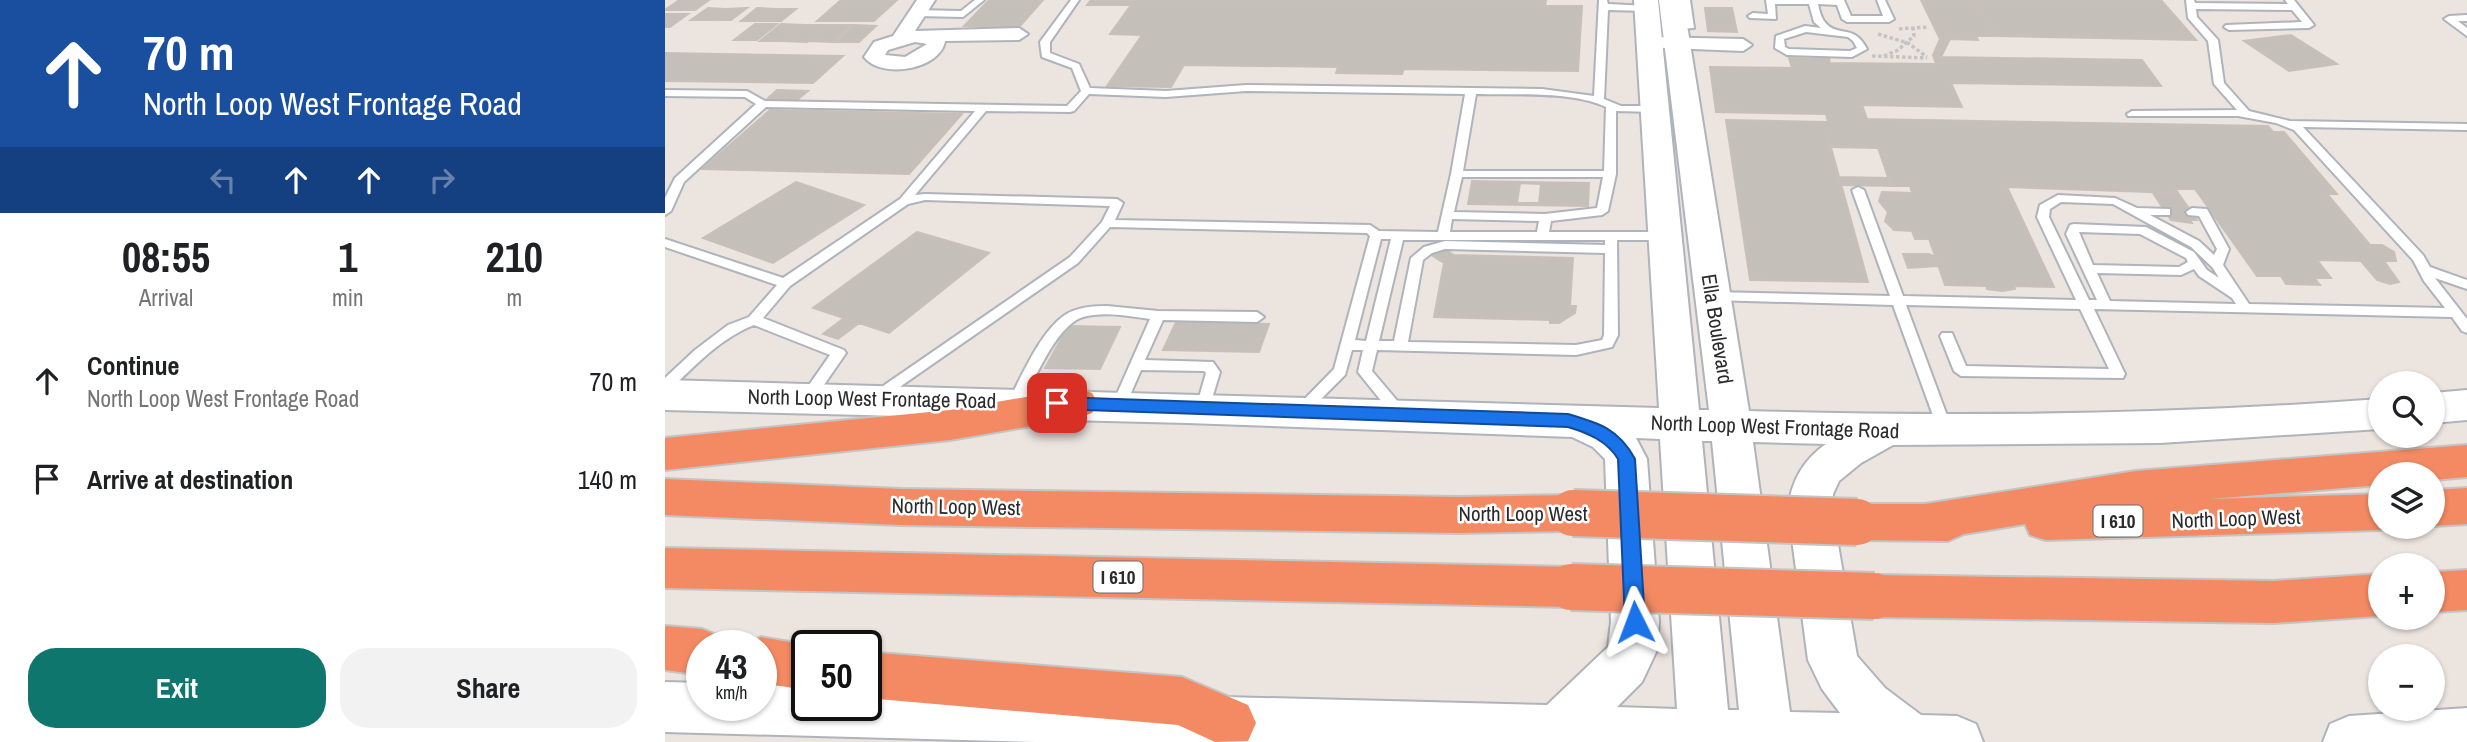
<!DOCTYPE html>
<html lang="en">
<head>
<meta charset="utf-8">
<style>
  body { margin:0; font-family:"Archivo Narrow",sans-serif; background:#f2f2f2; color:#202124; height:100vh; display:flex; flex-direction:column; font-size:26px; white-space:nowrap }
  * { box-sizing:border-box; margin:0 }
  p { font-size:23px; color:#757577 }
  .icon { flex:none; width:38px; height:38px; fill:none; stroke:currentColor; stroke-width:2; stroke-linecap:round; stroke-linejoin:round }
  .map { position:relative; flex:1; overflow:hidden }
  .side { display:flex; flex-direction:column; background:#fff; width:665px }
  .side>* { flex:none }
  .banner { background:#1a4fa0; color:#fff; overflow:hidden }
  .tools { position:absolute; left:1703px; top:371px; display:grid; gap:14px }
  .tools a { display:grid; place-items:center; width:77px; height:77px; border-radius:50%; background:#fff; box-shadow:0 2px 5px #0004; font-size:35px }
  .speed { position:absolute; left:21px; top:630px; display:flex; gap:14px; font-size:35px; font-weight:700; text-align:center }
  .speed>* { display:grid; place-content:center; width:91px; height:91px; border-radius:50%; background:#fff; box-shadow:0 2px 5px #0004; line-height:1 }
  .speed small { font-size:18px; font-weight:400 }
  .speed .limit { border:4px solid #111; border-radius:10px; background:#fff; color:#111 }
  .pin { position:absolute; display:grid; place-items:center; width:60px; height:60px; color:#fff; margin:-30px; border-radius:14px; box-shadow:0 4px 10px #0006 }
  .me { position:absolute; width:77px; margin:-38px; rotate:357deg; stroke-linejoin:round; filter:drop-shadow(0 0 5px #0008) }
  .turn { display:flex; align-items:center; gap:24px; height:147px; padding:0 28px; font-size:32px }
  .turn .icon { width:91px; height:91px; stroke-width:2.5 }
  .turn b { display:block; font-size:49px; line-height:60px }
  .lanes { display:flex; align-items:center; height:66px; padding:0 28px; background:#0003; justify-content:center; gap:35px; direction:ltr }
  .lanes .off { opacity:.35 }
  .eta { display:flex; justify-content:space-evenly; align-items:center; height:119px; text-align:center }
  .eta b { font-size:42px; font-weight:800; line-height:49px }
  .action { display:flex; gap:14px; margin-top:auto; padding:14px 28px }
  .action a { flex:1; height:80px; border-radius:28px; background:#0f766e; color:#fff; font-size:28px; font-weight:800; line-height:80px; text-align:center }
  .action a+a { background:#f2f2f2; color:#202124 }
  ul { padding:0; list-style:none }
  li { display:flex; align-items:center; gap:21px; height:98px; padding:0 28px }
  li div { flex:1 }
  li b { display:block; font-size:26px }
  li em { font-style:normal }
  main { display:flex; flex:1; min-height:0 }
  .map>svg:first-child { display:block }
  .building { fill:#c5bfba; stroke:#c8c0b8; stroke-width:2; fill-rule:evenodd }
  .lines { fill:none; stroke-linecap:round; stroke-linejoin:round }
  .lane-casing { stroke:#afb3bb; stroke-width:4 }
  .street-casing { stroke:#afb3bb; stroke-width:4 }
  .secondary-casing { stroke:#afb3bb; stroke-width:4 }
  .highway-casing { stroke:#c4c4c4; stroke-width:4 }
  .path { stroke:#c4c4c4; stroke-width:3.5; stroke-dasharray:3.5 2.5; stroke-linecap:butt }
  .lane { fill:#fff; fill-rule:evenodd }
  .street { fill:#fff; fill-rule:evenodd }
  .secondary { fill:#fff; fill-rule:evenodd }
  .highway { fill:#f38a63; fill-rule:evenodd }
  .highway-bridge-casing { stroke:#c4c4c4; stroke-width:50; stroke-linecap:butt }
  .highway-bridge { stroke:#f38a63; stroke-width:46 }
  .route { fill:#1a73e8; stroke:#114b97; stroke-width:2 }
  .labels { text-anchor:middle; stroke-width:5; stroke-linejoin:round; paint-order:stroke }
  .shield { fill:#fff; stroke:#6b6b6b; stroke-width:2 }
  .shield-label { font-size:19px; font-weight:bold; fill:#2b2b2b }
  .street-label { font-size:21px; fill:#2b2b2b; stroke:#fff }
</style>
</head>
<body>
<main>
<section class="side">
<div class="banner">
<div class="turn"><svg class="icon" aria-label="ahead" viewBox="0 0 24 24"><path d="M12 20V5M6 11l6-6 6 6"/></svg><div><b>70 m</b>North Loop West Frontage Road</div></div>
<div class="lanes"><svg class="icon off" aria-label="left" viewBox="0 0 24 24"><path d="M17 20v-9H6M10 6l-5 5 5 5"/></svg><svg class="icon" aria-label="ahead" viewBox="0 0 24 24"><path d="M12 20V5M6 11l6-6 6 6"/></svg><svg class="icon" aria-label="ahead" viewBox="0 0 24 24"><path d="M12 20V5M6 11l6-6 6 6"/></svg><svg class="icon off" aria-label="right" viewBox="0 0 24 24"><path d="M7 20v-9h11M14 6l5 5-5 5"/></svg></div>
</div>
<div class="eta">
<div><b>08:55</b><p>Arrival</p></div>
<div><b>1</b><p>min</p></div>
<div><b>210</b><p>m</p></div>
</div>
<ul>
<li><svg class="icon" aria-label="ahead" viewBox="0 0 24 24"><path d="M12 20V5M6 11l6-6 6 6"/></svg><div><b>Continue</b><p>North Loop West Frontage Road</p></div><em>70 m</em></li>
<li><svg class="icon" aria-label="arrive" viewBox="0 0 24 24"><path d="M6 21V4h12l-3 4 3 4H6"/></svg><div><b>Arrive at destination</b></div><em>140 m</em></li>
</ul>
<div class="action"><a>Exit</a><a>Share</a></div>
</section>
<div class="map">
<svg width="1802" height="742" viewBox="0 0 1802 742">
  <rect width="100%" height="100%" fill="#ece4df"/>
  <path class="building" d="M27,0H44L30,10H0L13,1Z
    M176,0H232L209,21H152Z
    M324,0H378L355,26H299Z
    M426,0H881L880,6H917L913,71L739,69L737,74L671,73L673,67L519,65L506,87L442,86L477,35L445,34L466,5H422Z
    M1256,0H1311L1331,36H1311L1313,40L1285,39L1276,57L1477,60L1496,86L1286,83L1297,107L1197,105L1202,119L1603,126L1608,132H1619L1672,194H1662L1705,245H1717L1729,252L1731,261H1719L1734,282L1725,284L1712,280L1696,261L1652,260L1666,278H1649L1655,285L1621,284L1616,276H1592L1530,189H1511L1513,193L1342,187L1389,287L1349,286L1350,289L1337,291L1322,289L1321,286L1280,285L1264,239H1250L1247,231L1229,230L1220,221L1223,212L1214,201L1217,192L1247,193L1245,186H1226L1213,148L1165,147L1159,122H1163L1161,114L1051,112L1045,67L1127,68L1124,58L1164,59L1165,63L1271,64L1268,55L1275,39Z
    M1311,0H1496L1531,40L1331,36Z
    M43,8L61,9L46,20H26Z
    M82,8L66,20H46L61,9Z
    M92,8L111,9L96,21H76Z
    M1040,8H1067L1072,32L1043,31Z
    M111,9H131L116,21H96Z
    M0,14H23L5,27H0Z
    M90,24H112L92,40H69Z
    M116,24L138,25L118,41H95Z
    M139,25H161L142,42L119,41Z
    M164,25H186L168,42L145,41Z
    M189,25L211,26L194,42H171Z
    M1626,35L1672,64L1624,71L1579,41Z
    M0,53L178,56L148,83L0,81Z
    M112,90L143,91L132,100L102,99Z
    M105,110L297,114L244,174L37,169Z
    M1061,120L1159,122L1203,282L1085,280Z
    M1173,177L1223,178L1226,186L1175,185Z
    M807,181L924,183L923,206L803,204ZM855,183L876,184L874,203H852Z
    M131,182L199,205L108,263L38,238Z
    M1488,193H1513L1532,220H1525L1527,223L1506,220Z
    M252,232L324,253L224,333L148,308Z
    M779,249L789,255L908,258L905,306H911L910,313L894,323H885V320L769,317L779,263L768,256Z
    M1238,254H1264L1270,257L1273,266L1243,268Z
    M179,318L194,323L173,339L158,334Z
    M511,322L604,324L594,352L498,350Z
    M403,326L455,327L435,369L380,368Z"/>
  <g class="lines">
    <defs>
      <path id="lane" d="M310,0H319L298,17L251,16L246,13L251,10L296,11Z
        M406,0H414L385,42V53L414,64L425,88L501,91L581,85L877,89L929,96L934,0H942L943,4L984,6L985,8L981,11L943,10L939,99L956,106H990L995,109L990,112L951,111V174L943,211L937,215L886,221L884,232H1000L1006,236L1000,240H952L953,335L947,347L911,355L712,350L707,371L740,410L742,414L740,418H730L693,372L698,350H687L680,375L640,415H630L628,411L669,369L705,236L702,233L445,227L413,263L213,402L208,401L206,397L208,393L405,257L437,222L445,206L260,200L243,204L125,286L98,318L179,350L181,353L179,356L147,402H137L135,398L165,355L89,325C56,338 30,365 5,390L0,391V378L30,350L63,325L84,317L112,285L0,247V239L118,278L235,199L310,111L101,107L19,182L6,211L0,215V198L10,178L91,104L80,97L0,96V90L82,91L100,101L402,106L416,91L407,68L377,57L375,42ZM581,91L800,94L786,174L773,232L714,231L705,225L450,220L458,203L452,199L260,194L250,195L321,111L405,112L409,111L424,94L501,97ZM811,94C848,95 907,91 941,107L939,171H798ZM797,177H938L932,208L880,214L789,212ZM787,219L874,221L872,232H785ZM716,239H726L701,341L690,340ZM738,240H940V245L780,241L759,247L746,258L729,341H714ZM780,249L940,253L939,335L937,340L911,345L743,342L758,260L767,253Z
        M1017,0H1025L1029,28L1009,29L1004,26L1009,23H1021Z
        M1101,0H1179L1186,16H1218L1212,0H1220L1229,19L1224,22H1182L1177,19L1172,5L1153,4C1154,9 1156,17 1159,21C1172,39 1188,22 1202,49L1187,57L1122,55L1110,48L1111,36L1140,26L1156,28L1149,22L1144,4H1110L1111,19L1085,18L1083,16L1088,13L1103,14ZM1141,32L1183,37L1188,41L1192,48L1185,51L1124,49L1120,47L1119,39Z
        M1521,0H1529L1530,3L1623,4L1620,0H1629L1649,25L1644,28L1564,30L1559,27L1561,25L1637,22L1627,10L1531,9L1532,17L1553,40L1559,83L1584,111L1625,121L1802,124V130L1638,127L1758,255L1765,267L1802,280V289L1770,278L1802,319V333L1797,331L1787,317L1429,309L1460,374L1458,378L1296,376L1289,371L1275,336L1277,333H1287L1301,366L1444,369L1415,309L1241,305L1288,432L1286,436H1276L1274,432L1228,305L1047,300L1041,296L1047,292L1225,296L1187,190L1193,187L1199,190L1238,296L1411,300L1372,217L1375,205L1393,195L1450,198L1472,208L1505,209V215H1485L1534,241L1549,255L1552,249L1534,216L1523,215L1521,212L1527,208L1542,209L1564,249L1558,265L1584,304L1780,308L1759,281L1748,260L1629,130L1611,123L1573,116H1463L1462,114L1467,111L1572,110L1549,84L1543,41L1523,18ZM1396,202L1448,204L1526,247L1548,268L1554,278L1542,270L1529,252L1481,227L1409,224L1405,225L1401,234L1432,300H1424L1384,217L1385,209ZM1414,232L1475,234L1521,258L1523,262L1514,267L1428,265ZM1529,269L1534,276L1567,298L1571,304L1445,301L1432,273L1516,275Z
        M1802,15V21H1793L1802,28V36L1779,19L1784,16Z
        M442,306L493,311L592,312L599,317L592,322L498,320L480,360L548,362L555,372L543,412H533L531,408L541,373L539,371L476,370L459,409H449L447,405L485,319C464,316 439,311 418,317C391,325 369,382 355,406H345L343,402C357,376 375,332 400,315C412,307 428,306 442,306Z"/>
      <path id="street" d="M252,0H270L250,31L354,28L363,34L354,40L280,41C276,69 217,80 199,57L209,42L228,36ZM250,42L262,44L240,57L220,55L223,50Z
        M984,37L1078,39L1087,45L1078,51L977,47L975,43L977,39Z"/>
      <path id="secondary" d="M969,0H993L1034,410H1044L994,0H1018L1084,411C1295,417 1504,415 1715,399V429L1495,443L1228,445L1196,463L1174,481L1168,494L1167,509L1192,656L1220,688L1256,715L1292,716L1311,724L1318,742H372L0,732V682L37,683V705H96V685L142,686V705H201V688L882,705L943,647L946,622L940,459L928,447L907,437L522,423L0,410V380L994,408ZM971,438L995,439L1012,709L952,707L977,682L992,650L994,622L982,459ZM1037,441H1047L1074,710H1063ZM1088,442L1161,444C1138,460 1126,482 1123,509L1143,660L1157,689L1175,713L1125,712Z
        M1802,390V420L1768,423V393Z
        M1802,708V742H1658L1665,724L1684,716Z"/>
      <path id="highway" d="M413,388L427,393L433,403L427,413L413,418L285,440L0,470V438L285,410Z
        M1802,445V477L1768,480V474H1715V485L1546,499L1715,494V527H1724L1715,530L1381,540L1365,535L1360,524L1299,534L1283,541L1192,540L1176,535L1170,522L1176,509L1192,504H1260L1471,471Z
        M0,479L236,489L794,497L908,495L924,500L930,513L924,526L908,531L794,533L236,525L0,515Z
        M1802,488V524L1768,526V490Z
        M0,548L906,567L923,573L929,587L923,601L906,607L0,588Z
        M1802,570V610L1768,612V572Z
        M1715,574V616L1609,623L1209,617L1192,611L1185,596L1192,581L1209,575L1609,581Z
        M0,626L37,629L54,636L59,646H37V675L0,670Z
        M96,637L147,646H142V690L96,683V646H78Z
        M201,652L517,677L583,705L591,723L583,741L550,742L513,725L201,698Z"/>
    </defs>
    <use href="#lane" class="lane-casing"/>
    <use href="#street" class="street-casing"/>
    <use href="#secondary" class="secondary-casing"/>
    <use href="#highway" class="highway-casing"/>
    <path class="path" d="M1234,29L1264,27
      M1213,34L1243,43L1262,57
      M1207,56L1262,58
      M1219,56L1233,50L1249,36L1248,28"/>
    <use href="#lane" class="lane"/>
    <use href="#street" class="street"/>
    <use href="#secondary" class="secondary"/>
    <use href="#highway" class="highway"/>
    <defs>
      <path id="highway-bridge" d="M908,513L1192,522
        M906,587L1209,596"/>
    </defs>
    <use href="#highway-bridge" class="highway-bridge-casing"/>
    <use href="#highway-bridge" class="highway-bridge"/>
  </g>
  <path class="route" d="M392,397L903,414C934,423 954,429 970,459L980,622L977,629L970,631L963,629L960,622L953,459C942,441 923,433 903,427L392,409L384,403Z"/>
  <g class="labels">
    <g class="shield">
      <rect x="1428.5" y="505.5" width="49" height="31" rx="5"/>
      <rect x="428.5" y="561.5" width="49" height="31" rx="5"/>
    </g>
    <g class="shield-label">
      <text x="1453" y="528">I 610</text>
      <text x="453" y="584">I 610</text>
    </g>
    <g class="street-label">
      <text transform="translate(1052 329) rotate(81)" y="7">Ella Boulevard</text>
      <text transform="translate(207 399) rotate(1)" y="7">North Loop West Frontage Road</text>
      <text transform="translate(1110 427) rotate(2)" y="7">North Loop West Frontage Road</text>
      <text transform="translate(291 507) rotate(1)" y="7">North Loop West</text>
      <text x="858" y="521">North Loop West</text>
      <text transform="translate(1571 519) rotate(-2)" y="7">North Loop West</text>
    </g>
  </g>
</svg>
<div class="tools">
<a><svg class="icon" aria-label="search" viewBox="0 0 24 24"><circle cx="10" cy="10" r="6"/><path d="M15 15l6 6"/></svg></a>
<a><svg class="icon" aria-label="layers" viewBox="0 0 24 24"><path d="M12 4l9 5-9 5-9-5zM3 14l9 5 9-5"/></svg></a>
<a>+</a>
<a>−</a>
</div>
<div class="speed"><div>43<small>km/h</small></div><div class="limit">50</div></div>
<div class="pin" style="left:392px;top:403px;background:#d93025"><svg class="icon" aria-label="arrive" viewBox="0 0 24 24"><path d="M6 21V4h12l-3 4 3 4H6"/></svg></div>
<svg class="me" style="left:970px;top:622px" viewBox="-20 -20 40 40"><path d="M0-17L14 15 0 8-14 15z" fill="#1a73e8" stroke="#fff" stroke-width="4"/></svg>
</div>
</main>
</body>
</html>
